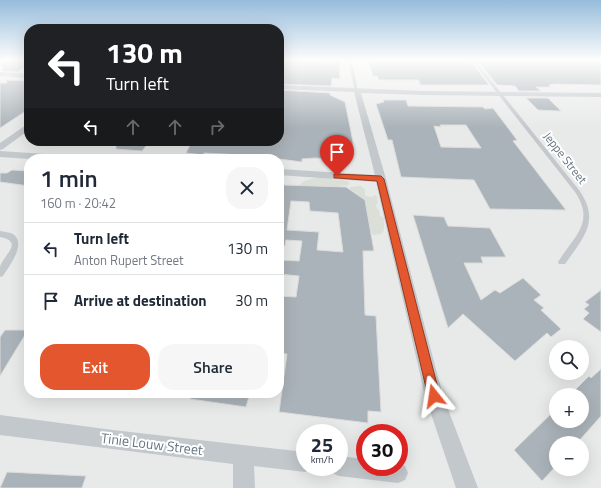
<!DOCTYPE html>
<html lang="en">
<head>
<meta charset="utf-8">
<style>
  body { margin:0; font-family:"Titillium Web",sans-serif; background:#f6f6f7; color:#1f2937; height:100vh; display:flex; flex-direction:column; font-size:15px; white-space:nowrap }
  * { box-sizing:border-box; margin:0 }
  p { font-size:13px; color:#747a83 }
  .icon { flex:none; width:22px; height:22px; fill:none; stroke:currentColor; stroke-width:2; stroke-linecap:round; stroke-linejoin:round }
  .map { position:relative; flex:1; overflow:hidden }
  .side { position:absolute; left:24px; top:154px; width:260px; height:244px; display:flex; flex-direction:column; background:#fff; border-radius:16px; box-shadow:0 4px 16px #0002 }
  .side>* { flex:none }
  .banner { position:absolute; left:24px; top:24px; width:260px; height:122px; border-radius:16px; box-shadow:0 4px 16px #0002; background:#202124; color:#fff; overflow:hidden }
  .controls { position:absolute; left:549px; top:340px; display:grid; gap:8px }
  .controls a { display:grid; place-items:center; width:40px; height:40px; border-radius:50%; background:#fff; box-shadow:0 4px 16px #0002; font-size:20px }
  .speed { position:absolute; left:296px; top:424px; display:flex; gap:8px; font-size:20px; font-weight:700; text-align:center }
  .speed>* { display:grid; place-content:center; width:52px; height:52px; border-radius:50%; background:#fff; box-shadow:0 4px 16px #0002; line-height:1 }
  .speed small { font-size:10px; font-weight:400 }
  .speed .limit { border:6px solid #d22; background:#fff; color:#111 }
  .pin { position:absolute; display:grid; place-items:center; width:34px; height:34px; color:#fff; margin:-41px -17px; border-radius:50% 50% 50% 0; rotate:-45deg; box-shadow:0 0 4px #0007 }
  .pin .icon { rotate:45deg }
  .me { position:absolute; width:44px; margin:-22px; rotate:345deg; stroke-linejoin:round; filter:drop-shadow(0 0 3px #0008) }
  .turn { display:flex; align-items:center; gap:14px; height:84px; padding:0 16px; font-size:18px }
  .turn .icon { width:52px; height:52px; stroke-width:2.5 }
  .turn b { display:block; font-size:28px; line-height:34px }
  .lanes { display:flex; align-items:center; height:38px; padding:0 16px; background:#0003; justify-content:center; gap:20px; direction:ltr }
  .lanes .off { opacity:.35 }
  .round { display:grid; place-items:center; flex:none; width:42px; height:42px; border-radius:16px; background:#f6f6f7 }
  .head { display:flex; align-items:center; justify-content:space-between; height:68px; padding:0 16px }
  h1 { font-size:24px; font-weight:600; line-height:30px }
  .button { display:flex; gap:8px; margin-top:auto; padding:8px 16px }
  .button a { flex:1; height:46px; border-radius:16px; background:#e4572e; color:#fff; font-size:16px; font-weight:600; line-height:46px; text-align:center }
  .button a+a { background:#f6f6f7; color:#1f2937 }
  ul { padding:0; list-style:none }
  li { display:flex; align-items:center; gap:12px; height:52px; padding:0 16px; border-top:1px solid #e0e1e3 }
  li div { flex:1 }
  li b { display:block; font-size:15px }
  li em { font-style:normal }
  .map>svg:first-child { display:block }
  .built { fill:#e8e9e9; fill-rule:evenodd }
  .green { fill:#dadfd7 }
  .building { fill:#aab3b9; stroke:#dcdcda; fill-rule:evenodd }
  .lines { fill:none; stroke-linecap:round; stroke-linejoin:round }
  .service { fill:#c3c8cc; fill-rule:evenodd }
  .minor { fill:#c3c8cc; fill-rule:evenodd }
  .route { fill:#e4572e; stroke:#94391e }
  .labels { text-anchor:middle; stroke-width:4; stroke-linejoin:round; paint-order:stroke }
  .street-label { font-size:12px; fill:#657683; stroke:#fff }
  .near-street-label { font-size:14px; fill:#657683; stroke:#fff }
</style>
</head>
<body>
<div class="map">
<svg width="601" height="488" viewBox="0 0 601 488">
  <rect width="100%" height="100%" fill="#fafaf8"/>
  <path class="built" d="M0,60H29V141H279V60H601V488H0ZM29,159H279V393H29ZM556,347H582V373H556ZM556,395H582V421H556ZM305,433H339V467H305ZM365,433H399V467H365ZM556,443H582V469H556Z"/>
  <path class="green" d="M318,177C328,180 340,178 349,182V185L310,188L298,186L304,181Z
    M361,186L365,190V196L372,197L375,195L377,197L378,203L375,205L380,212L379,215L384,218V230L381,234L374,235L366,228L362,198L350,189V187Z"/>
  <path class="building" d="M9,60H29V64L17,72L3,71L1,64Z
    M279,60L339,61L340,79L332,78L331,86L279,84Z
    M368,60H470L489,85H421L418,80H379L377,76H373Z
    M477,60H601V85L555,84L549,85L551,87H536L541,91H519L515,86L497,85Z
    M6,80L29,81V109L0,128V83H7Z
    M279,90L330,93V95L345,102L353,142V157L347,160L315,158L302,159V162L279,159H258V156L204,153V155L186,153L192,141H279Z
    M526,98H548L561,111L538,110Z
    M383,100H406L408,106L483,107L485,109L493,108L517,140L513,141L566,210L490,209L474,180L401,177L392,140H388L376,104L384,102ZM440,125H466L481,148L441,147L434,126L441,127Z
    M116,141H150L142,151L116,149Z
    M12,170L29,171V186L0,182V173H7Z
    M283,185L346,187L365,200L374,251H363L365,315L376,316L381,412L368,411V423L279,412L287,354L279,353V296L296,297L299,276L279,274V260L299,261L302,241L286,240L285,246L279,245V186H283ZM291,201L309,202L310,211L338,213L343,252L317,250L319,232L287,230Z
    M413,215L444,217L448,226L490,228L506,257H481L483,263H464L481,300L495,290L500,293L523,278L541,295L534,300L544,308L541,310L561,329L551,337L547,333L515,361L463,314L448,328Z
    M601,290V332L583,319L589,313L584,309L589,305L585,302Z
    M5,330H28L0,376V337Z
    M601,369V416L577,443H556V466L542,481L514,450L556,409V421H582V395H570L589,376L591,378Z
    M191,393H250L246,407L190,399Z
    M7,472L86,476L82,488H0Z"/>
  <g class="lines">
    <path class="service" d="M348,60H352L358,92L355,91Z
      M471,60H475L579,190C601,221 583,238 565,264H559L558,262C573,237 596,223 575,192Z
      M0,231C4,232 9,232 13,234C27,244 9,266 3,276L0,277C0,274 0,270 0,267C3,255 25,242 0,237Z"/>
    <path class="minor" d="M0,72L29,74V78L0,76Z
      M279,85L424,91L601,93V97L424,95L361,93L386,179L443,396L478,488H456L425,396L376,182L279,175V169L375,175L354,92L279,89Z
      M29,123V130L3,149L0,150V143Z
      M0,151L75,156L80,159H30L0,157Z
      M0,415L113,430L305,452V467H313L312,469L305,472L254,466L255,488H233V464L0,435Z
      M339,456L365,459V467H399V463L405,466L408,473L405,480L398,483L339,476L332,473L329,467H339Z"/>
  </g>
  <linearGradient id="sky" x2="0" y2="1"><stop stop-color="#96bcdc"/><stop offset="0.47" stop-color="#fdfdfc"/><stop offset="1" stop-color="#fdfdfc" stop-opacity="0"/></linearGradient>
  <rect width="601" height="128" fill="url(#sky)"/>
  <path class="route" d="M334,174L381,176L384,179L440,396L439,401L434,402L429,401L428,396L377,181L337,178H334Z"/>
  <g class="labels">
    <g class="street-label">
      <text transform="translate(565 158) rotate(52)" y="4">Jeppe Street</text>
    </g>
    <g class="near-street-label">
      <text transform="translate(152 444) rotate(7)" y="5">Tinie Louw Street</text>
    </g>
  </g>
</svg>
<div class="controls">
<a><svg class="icon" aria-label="search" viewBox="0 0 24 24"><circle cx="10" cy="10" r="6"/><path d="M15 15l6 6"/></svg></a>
<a>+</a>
<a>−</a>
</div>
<div class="speed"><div>25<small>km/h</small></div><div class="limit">30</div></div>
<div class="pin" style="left:337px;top:176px;background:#d93025"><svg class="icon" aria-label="arrive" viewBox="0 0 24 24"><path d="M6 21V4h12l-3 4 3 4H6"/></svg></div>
<svg class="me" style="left:434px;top:396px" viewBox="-20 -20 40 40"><path d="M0-17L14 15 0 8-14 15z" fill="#e4572e" stroke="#fff" stroke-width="4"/></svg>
<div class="banner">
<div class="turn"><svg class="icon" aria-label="left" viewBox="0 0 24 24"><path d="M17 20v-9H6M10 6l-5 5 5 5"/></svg><div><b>130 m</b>Turn left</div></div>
<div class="lanes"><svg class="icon" aria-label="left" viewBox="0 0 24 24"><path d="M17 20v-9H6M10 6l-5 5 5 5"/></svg><svg class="icon off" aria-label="ahead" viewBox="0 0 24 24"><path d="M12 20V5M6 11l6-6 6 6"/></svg><svg class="icon off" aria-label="ahead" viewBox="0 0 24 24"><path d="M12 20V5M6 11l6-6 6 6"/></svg><svg class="icon off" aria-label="right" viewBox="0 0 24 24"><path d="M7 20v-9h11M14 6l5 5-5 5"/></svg></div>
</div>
<section class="side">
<div class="head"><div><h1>1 min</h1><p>160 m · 20:42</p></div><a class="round"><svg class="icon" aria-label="close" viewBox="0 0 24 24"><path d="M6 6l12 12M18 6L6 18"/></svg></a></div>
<ul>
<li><svg class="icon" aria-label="left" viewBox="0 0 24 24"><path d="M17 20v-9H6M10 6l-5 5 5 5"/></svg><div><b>Turn left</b><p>Anton Rupert Street</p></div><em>130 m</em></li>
<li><svg class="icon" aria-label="arrive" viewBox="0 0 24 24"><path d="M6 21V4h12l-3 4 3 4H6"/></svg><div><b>Arrive at destination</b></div><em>30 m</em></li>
</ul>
<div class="button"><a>Exit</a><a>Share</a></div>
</section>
</div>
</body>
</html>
